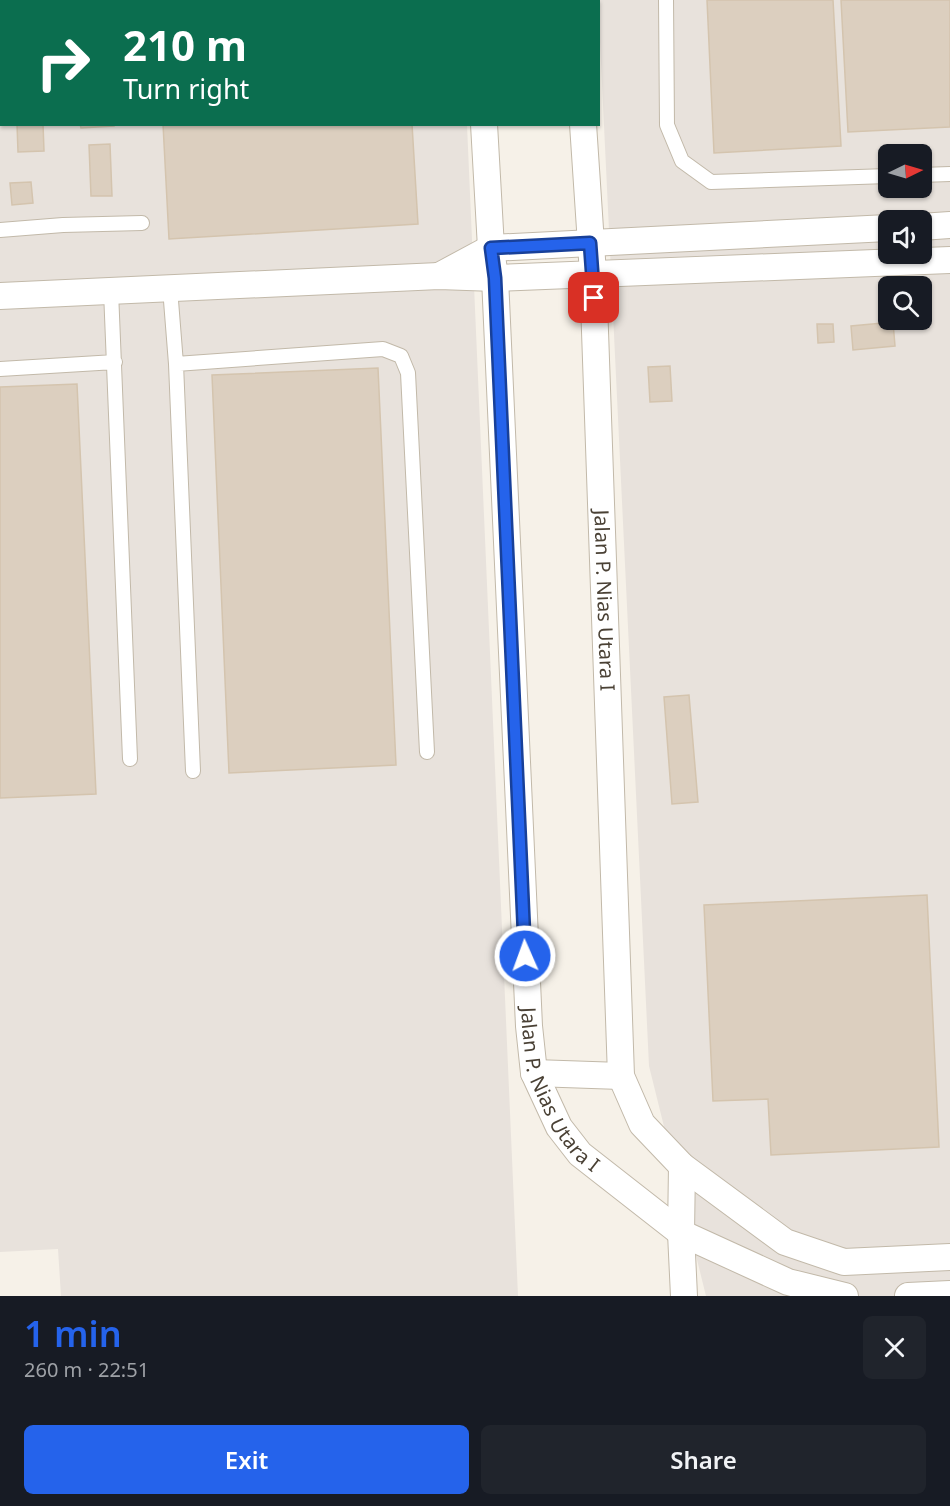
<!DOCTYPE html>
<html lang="en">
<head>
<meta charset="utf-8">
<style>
  body { margin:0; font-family:"Noto Sans",sans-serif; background:#20242c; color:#f1f3f6; height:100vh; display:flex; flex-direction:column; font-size:22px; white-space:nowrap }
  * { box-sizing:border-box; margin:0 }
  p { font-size:20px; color:#9ea1a6 }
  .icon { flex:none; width:33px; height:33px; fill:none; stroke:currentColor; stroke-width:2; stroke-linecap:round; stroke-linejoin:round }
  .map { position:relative; height:1296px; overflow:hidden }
  .drawer { display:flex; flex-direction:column; background:#171b24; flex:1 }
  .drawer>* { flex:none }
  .top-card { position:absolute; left:0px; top:0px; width:600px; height:126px; box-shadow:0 2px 4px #0004; background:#0b6e4f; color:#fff; overflow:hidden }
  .needle { width:39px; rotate:85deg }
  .buttons { position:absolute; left:878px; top:144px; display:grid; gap:12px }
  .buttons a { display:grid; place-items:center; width:54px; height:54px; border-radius:9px; background:#171b24; box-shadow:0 2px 4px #0004; font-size:30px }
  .pin { position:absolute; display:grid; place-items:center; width:51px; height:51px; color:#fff; margin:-26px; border-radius:12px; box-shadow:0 3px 9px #0006 }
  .me { position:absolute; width:66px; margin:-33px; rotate:358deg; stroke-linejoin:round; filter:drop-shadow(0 0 4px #0008) }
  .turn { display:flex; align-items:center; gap:21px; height:126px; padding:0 24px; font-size:27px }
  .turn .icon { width:78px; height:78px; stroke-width:2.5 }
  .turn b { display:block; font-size:42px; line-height:51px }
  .round { display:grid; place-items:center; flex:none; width:63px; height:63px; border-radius:9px; background:#20242c }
  .overview { display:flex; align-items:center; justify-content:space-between; height:102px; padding:0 24px }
  h1 { font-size:36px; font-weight:600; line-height:45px; color:#2563eb }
  .primary-button { display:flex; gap:12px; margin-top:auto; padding:12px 24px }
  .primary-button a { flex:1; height:69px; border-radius:9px; background:#2563eb; color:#fff; font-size:24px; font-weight:600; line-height:69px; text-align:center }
  .primary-button a+a { background:#20242c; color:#f1f3f6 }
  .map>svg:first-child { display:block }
  .industrial { fill:#e8e2dc; fill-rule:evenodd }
  .building { fill:#dccfbf; stroke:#d4c4ae; stroke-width:1.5 }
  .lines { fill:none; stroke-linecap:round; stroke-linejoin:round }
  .lane-casing { stroke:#c2b9a9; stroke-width:16 }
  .street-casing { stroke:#c2b9a9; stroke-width:28 }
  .lane { stroke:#fff; stroke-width:14 }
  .street { stroke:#fff; stroke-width:26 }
  .route-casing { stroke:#184099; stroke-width:15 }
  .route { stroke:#2563eb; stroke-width:10 }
  .labels { text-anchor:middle; stroke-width:5; stroke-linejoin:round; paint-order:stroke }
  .street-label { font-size:20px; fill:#4a4135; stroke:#fff }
</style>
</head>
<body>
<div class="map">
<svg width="950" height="1296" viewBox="0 0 950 1296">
  <rect width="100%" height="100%" fill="#f6f1e8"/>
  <path class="industrial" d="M0,0H462V2H2V124L467,125L518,1296H61L58,1249L0,1252Z
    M598,0H950V1296H706L649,1066ZM888,154H921V188H888ZM888,220H921V254H888ZM888,286H921V320H888Z"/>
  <path class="building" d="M707,0H833L841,146L714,153Z
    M841,0H950V127L848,132Z
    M17,124H43L44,151L18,152Z
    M80,124H114V126L81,128Z
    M163,124H412L418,224L169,239Z
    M110,144L112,196H91L89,145Z
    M31,182L33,203L12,205L10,183Z
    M893,322L895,346L853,350L851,326Z
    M817,324H833L834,342L818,343Z
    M670,366L672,401L650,402L648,367Z
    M378,368L396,765L229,773L212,375Z
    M77,384L96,794L0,798V387Z
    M689,695L698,802L672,804L664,697Z
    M927,895L939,1147L771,1155L768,1099L713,1101L704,905Z"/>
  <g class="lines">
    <defs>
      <path id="lane" d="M666,0L667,125L682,161L711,182L888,176
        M921,175L950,174
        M0,230L63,225L142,223
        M170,288L176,364L193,771
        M111,291L130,759
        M176,364L383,349L401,356L408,373L427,752
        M0,369L115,362"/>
      <g id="street">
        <path d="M478,0V2"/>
        <path d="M576,0V2"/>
        <path id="s1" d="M484,124L491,248L495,278L529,1026L534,1073L559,1127L580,1154L681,1233L788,1282L845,1296"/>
        <path id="s2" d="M583,124L593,274L621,1076L642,1124L682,1166L785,1242L844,1262L950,1257"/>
        <path d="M921,227L950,225"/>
        <path d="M439,276L491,248L888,228"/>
        <path d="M0,296L439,276L495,278L950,260"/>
        <path d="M534,1073L621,1076"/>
        <path d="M682,1166L681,1233L684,1296"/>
        <path d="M908,1296L950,1294"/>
      </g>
    </defs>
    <use href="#lane" class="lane-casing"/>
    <use href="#street" class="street-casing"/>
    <use href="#lane" class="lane"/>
    <use href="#street" class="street"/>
  </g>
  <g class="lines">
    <defs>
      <path id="route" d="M525,956L495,278L491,248L590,243L594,298"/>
    </defs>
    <use href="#route" class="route-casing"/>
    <use href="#route" class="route"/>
  </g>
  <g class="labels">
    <g class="street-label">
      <text dy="7" stroke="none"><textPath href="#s2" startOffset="477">Jalan P. Nias Utara I</textPath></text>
      <text dy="7" stroke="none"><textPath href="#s1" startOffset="975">Jalan P. Nias Utara I</textPath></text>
    </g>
  </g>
</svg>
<div class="buttons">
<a><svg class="needle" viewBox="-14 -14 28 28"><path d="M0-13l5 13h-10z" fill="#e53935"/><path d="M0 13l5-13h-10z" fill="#9ea1a6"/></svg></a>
<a><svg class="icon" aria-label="sound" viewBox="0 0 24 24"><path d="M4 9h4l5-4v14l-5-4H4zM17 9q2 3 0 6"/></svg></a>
<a><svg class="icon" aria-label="search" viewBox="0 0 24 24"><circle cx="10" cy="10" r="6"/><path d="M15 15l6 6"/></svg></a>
</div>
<div class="pin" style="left:594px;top:298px;background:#d93025"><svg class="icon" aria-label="arrive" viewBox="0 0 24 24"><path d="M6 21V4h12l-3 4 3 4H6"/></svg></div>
<svg class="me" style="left:525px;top:956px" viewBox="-20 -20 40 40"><circle r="17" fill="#2563eb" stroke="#fff" stroke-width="3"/><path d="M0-11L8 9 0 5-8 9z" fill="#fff"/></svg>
<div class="top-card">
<div class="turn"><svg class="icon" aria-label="right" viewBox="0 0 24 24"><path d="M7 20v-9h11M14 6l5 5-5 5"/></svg><div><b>210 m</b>Turn right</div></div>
</div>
</div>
<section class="drawer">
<div class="overview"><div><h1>1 min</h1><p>260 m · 22:51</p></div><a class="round"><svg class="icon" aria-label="close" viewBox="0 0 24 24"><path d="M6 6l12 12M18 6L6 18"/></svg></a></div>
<div class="primary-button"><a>Exit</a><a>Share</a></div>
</section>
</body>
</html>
